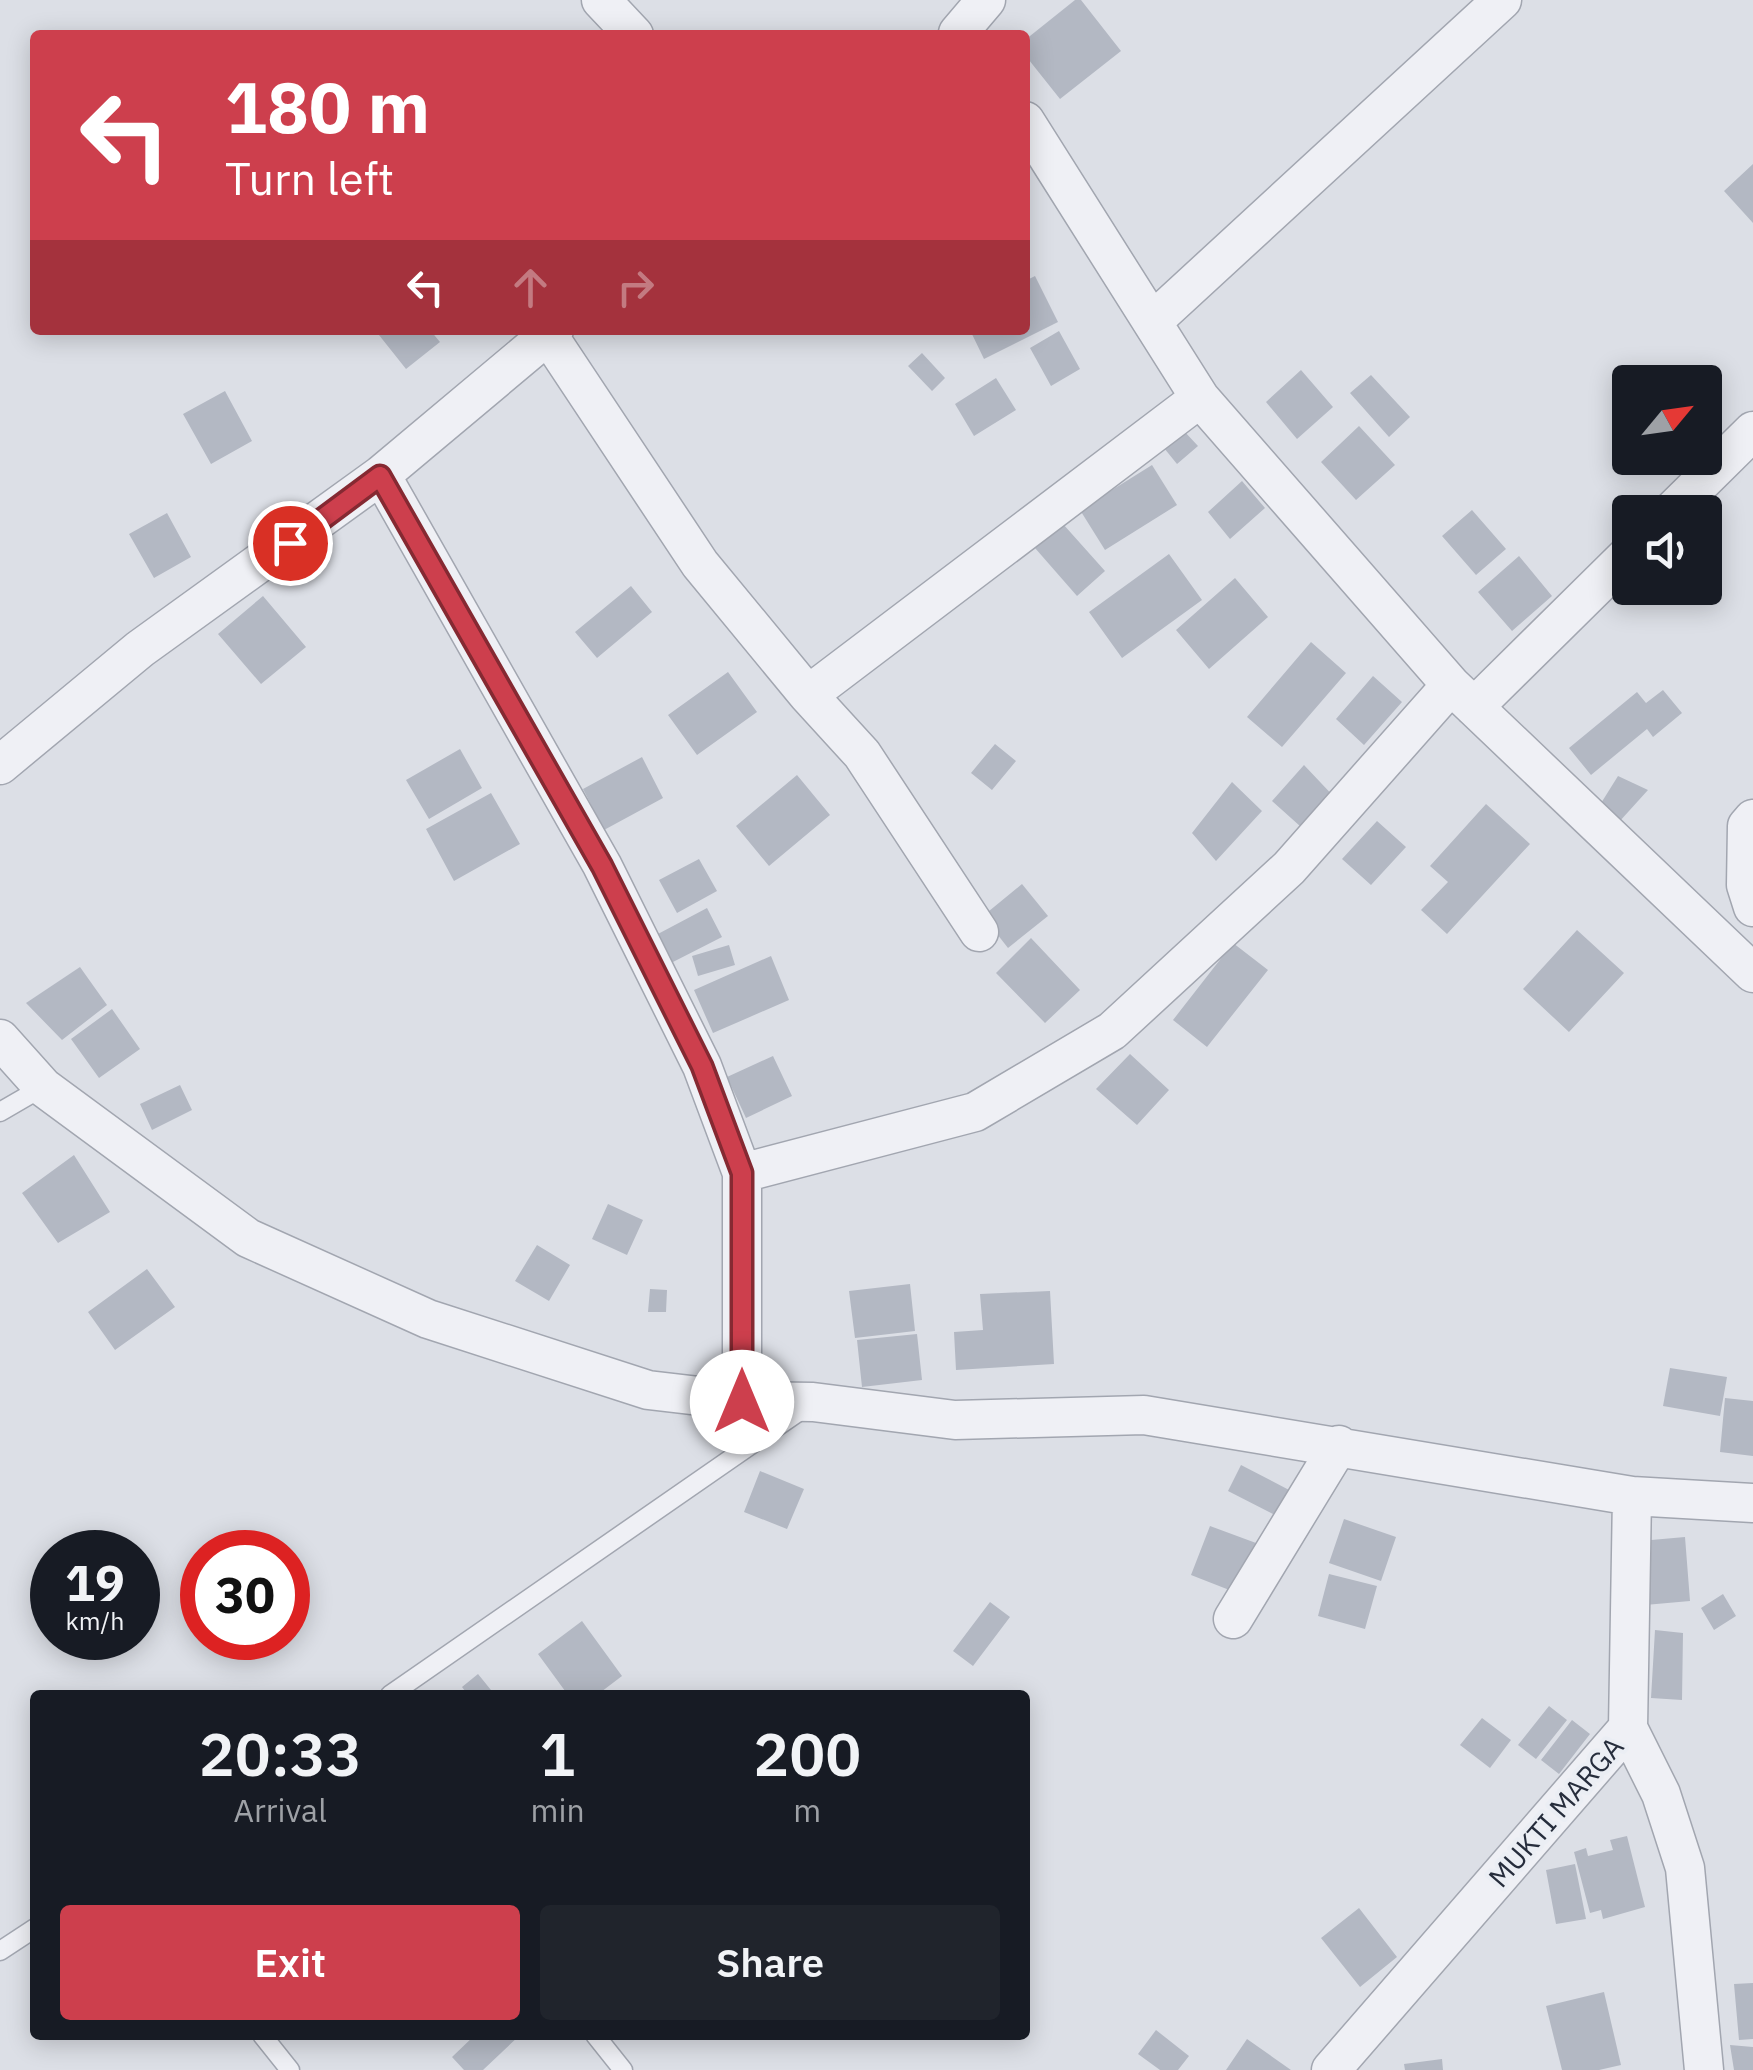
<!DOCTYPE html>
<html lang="en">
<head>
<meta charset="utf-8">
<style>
  body { margin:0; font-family:"IBM Plex Sans",sans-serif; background:#20242c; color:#f1f3f6; height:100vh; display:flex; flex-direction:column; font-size:38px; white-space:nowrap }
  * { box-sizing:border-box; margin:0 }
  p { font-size:32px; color:#9ea1a6 }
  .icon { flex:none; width:55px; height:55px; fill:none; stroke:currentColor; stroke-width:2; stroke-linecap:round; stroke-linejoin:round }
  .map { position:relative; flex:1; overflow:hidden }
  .panel { position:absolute; left:30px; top:1690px; width:1000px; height:350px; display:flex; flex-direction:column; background:#171b24; border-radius:10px; box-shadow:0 5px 25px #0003 }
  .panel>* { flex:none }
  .top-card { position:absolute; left:30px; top:30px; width:1000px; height:305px; border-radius:10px; box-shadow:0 5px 25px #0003; background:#cd3f4d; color:#fff; overflow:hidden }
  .needle { width:65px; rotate:61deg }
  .fabs { position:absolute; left:1612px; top:365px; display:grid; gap:20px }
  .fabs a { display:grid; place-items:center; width:110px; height:110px; border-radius:10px; background:#171b24; box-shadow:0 5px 25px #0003; font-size:50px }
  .speed { position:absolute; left:30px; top:1530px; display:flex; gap:20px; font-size:50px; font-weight:700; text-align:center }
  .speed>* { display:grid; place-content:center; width:130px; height:130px; border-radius:50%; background:#171b24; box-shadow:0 5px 25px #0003; line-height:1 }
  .speed small { font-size:25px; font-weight:400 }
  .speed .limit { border:15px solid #d22; background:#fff; color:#111 }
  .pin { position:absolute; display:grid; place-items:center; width:85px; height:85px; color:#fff; margin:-42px; border:5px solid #fff; border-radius:50%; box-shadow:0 2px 10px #0007 }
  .me { position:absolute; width:110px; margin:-55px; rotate:0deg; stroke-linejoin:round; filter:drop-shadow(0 0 8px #0008) }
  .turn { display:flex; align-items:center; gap:35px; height:210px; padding:0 30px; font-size:45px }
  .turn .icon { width:130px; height:130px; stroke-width:2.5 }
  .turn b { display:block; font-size:70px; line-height:85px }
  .lanes { display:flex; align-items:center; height:95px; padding:0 30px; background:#0003; justify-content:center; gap:50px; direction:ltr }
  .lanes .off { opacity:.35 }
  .eta { display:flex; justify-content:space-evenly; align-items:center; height:170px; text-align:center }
  .eta b { font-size:60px; font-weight:600; line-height:70px }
  .primary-button { display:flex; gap:20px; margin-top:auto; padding:20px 30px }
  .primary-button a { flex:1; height:115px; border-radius:10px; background:#cd3f4d; color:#fff; font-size:40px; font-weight:600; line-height:115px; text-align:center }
  .primary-button a+a { background:#20242c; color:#f1f3f6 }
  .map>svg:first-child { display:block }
  .building { fill:#b3b8c3 }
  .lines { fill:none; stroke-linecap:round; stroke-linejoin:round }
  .service-casing { stroke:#a2a6b0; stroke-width:21 }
  .minor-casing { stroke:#a2a6b0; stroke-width:41 }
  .service { stroke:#eff0f5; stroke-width:18 }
  .minor { stroke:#eff0f5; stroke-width:38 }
  .route-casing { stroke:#852932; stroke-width:25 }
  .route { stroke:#cd3f4d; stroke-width:18 }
  .labels { text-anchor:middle; stroke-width:8; stroke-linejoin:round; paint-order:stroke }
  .street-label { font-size:28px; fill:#262d3c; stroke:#ebeef4 }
</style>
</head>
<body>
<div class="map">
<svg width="1753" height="2070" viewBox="0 0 1753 2070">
  <rect width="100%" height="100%" fill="#dcdfe6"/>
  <path class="building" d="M1075,0H1081L1121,51L1060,99L1025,55V40Z
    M1753,164V223L1724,191Z
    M1035,276L1058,322L984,359L970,330H1025V281Z
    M375,330H430L440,342L406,369Z
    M1059,331L1080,369L1051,386L1030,348Z
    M922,353L945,378L932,391L908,366Z
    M1301,370L1333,407L1297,439L1266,402Z
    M1371,375L1410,417L1389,437L1350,393Z
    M996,378L1016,410L974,436L955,404Z
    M225,391L252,441L211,464L183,414Z
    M1359,426L1395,465L1356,500L1321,462Z
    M1184,431L1198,446L1177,464L1164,448Z
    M1152,465L1177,505L1105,550L1080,510Z
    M1242,481L1265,508L1230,539L1208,512Z
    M1472,510L1506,549L1476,575L1442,536Z
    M167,513L191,557L154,578L129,534Z
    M1063,524L1105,571L1077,596L1035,548Z
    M1169,554L1202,600L1122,658L1089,612Z
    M1519,556L1552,596L1512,631L1478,592Z
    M1235,578L1268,617L1209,669L1176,630Z
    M631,586L652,612L597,658L575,632Z
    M263,596L306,647L261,684L218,634Z
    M1311,642L1346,673L1282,747L1247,717Z
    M728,672L757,712L697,755L668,715Z
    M1373,676L1402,702L1364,745L1336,719Z
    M1663,690L1682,713L1653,737L1647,729L1591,775L1569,748L1637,692L1646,703Z
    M995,744L1016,761L992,790L971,773Z
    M460,749L482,788L429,819L406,780Z
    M642,757L663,798L604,830L583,789Z
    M1304,765L1338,801L1310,835L1272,801Z
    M797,775L830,815L769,866L736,826Z
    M1618,776L1648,790L1619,822L1598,808Z
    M1232,782L1262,811L1216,861L1192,833Z
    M491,793L520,844L454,881L426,829Z
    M1486,804L1530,844L1447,934L1421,910L1448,882L1430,866Z
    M1377,821L1406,847L1371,885L1342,859Z
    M699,859L717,891L677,913L659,880Z
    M1022,884L1048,916L1008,948L983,916Z
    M707,908L722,937L671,963L656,935Z
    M1577,930L1624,973L1569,1032L1523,989Z
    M1031,938L1080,990L1045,1023L996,973Z
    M1233,943L1268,970L1207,1047L1173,1020Z
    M729,945L735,965L698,976L692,956Z
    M771,956L789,1000L713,1033L694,990Z
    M80,967L107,1005L62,1040L26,1003Z
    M112,1009L140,1049L99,1078L71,1039Z
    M1130,1054L1169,1090L1137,1125L1096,1089Z
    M773,1056L792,1096L746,1118L727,1077Z
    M180,1085L192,1110L152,1130L140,1104Z
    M74,1155L110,1212L58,1243L22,1193Z
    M608,1204L643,1220L627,1255L592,1239Z
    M537,1245L570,1265L549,1301L515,1281Z
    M147,1269L175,1307L115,1350L88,1312Z
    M910,1284L915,1331L855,1338L849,1291Z
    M650,1289L667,1290L666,1312H648Z
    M1050,1291L1054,1364L956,1370L954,1332L983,1330L980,1294Z
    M917,1334L922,1380L862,1387L857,1340Z
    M1670,1368L1727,1377L1720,1416L1663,1406Z
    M1725,1398L1753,1401V1456L1720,1452Z
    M1241,1465L1291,1491L1279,1517L1228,1491Z
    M760,1471L804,1489L787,1529L744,1512Z
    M1344,1519L1396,1537L1381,1581L1329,1563Z
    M1210,1526L1256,1543L1237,1593L1191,1575Z
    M1685,1537L1690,1601L1645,1605L1640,1541Z
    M1329,1574L1377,1586L1365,1629L1318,1616Z
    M1723,1594L1736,1616L1714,1630L1701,1608Z
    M990,1602L1010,1617L973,1666L953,1651Z
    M582,1621L622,1676L597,1695H568L538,1654Z
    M1655,1630L1683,1633L1682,1700L1651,1698Z
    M478,1674L495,1695H468L462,1687Z
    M1549,1706L1567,1720L1536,1759L1518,1745Z
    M1482,1718L1511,1740L1490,1768L1460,1745Z
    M1572,1720L1590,1734L1559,1774L1541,1760Z
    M1627,1836L1645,1907L1603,1919L1601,1910L1590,1913L1574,1852L1586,1848L1588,1856L1613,1850L1610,1840Z
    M1575,1864L1586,1919L1556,1924L1546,1870Z
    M1359,1908L1397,1957L1360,1987L1321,1938Z
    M1753,1983V2039L1739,2040L1734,1984Z
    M1604,1992L1621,2065L1599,2070H1562L1546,2006Z
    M1156,2030L1189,2056L1178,2070H1160L1138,2054Z
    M475,2035H520L483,2070H464L452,2057Z
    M1247,2039L1291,2070H1226Z
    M1730,2045L1753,2047V2070H1734Z
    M1442,2059L1443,2070H1405L1404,2064Z"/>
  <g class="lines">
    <defs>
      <path id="service" d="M0,1112L43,1087
        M390,1695L804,1408
        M0,1951L35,1928
        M262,2035L290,2070
        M595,2035L623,2070"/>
      <path id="minor" d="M601,0L634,35
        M958,33L986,0
        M1025,121L1200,398L1451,685L1753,973
        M1152,322L1502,0
        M554,330L381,475L602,865L702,1066L742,1173V1401
        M548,335L700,564L808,695L1200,398
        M1671,512L1753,431
        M808,695L862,754L979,932
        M1474,707L1630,553
        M0,765L140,649L381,475
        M1753,819L1747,826L1746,885L1753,907
        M0,1039L43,1087L248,1238L428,1319L648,1390L742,1401L813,1402L955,1420L1144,1415L1632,1496L1753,1503
        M742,1173L975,1112L1112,1031L1289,868L1451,685
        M1233,1619L1339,1445
        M1628,1728L1661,1794L1685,1868L1704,2070
        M1331,2070L1628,1728L1632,1496"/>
    </defs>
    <use href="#service" class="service-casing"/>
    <use href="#minor" class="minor-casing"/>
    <use href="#service" class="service"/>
    <use href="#minor" class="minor"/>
  </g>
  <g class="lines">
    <defs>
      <path id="route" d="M290,543L380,476L602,866L702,1066L742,1173V1402"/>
    </defs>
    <use href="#route" class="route-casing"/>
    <use href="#route" class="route"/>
  </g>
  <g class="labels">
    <g class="street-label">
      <text transform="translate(1556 1812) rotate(-49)" y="10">MUKTI MARGA</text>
    </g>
  </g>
</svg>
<div class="fabs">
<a><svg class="needle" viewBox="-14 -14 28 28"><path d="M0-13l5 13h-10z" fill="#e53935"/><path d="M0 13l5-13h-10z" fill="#9ea1a6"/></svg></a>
<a><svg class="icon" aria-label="sound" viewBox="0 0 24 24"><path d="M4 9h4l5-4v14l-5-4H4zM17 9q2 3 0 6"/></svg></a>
</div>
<div class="speed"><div>19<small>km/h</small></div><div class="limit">30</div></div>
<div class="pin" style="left:290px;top:543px;background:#d93025"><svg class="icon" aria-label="arrive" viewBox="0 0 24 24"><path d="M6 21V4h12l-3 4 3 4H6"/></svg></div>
<svg class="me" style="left:742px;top:1402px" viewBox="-20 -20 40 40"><circle r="19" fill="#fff"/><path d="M0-13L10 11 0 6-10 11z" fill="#cd3f4d"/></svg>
<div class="top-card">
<div class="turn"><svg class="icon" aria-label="left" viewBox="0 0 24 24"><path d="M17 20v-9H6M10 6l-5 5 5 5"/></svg><div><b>180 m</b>Turn left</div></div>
<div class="lanes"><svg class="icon" aria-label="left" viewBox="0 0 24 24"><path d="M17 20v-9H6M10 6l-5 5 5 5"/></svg><svg class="icon off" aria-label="ahead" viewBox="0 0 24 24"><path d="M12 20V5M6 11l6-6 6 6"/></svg><svg class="icon off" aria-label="right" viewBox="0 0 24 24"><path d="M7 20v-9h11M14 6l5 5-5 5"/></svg></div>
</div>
<section class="panel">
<div class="eta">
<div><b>20:33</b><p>Arrival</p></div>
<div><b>1</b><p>min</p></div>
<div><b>200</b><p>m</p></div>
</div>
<div class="primary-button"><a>Exit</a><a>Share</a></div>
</section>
</div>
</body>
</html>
